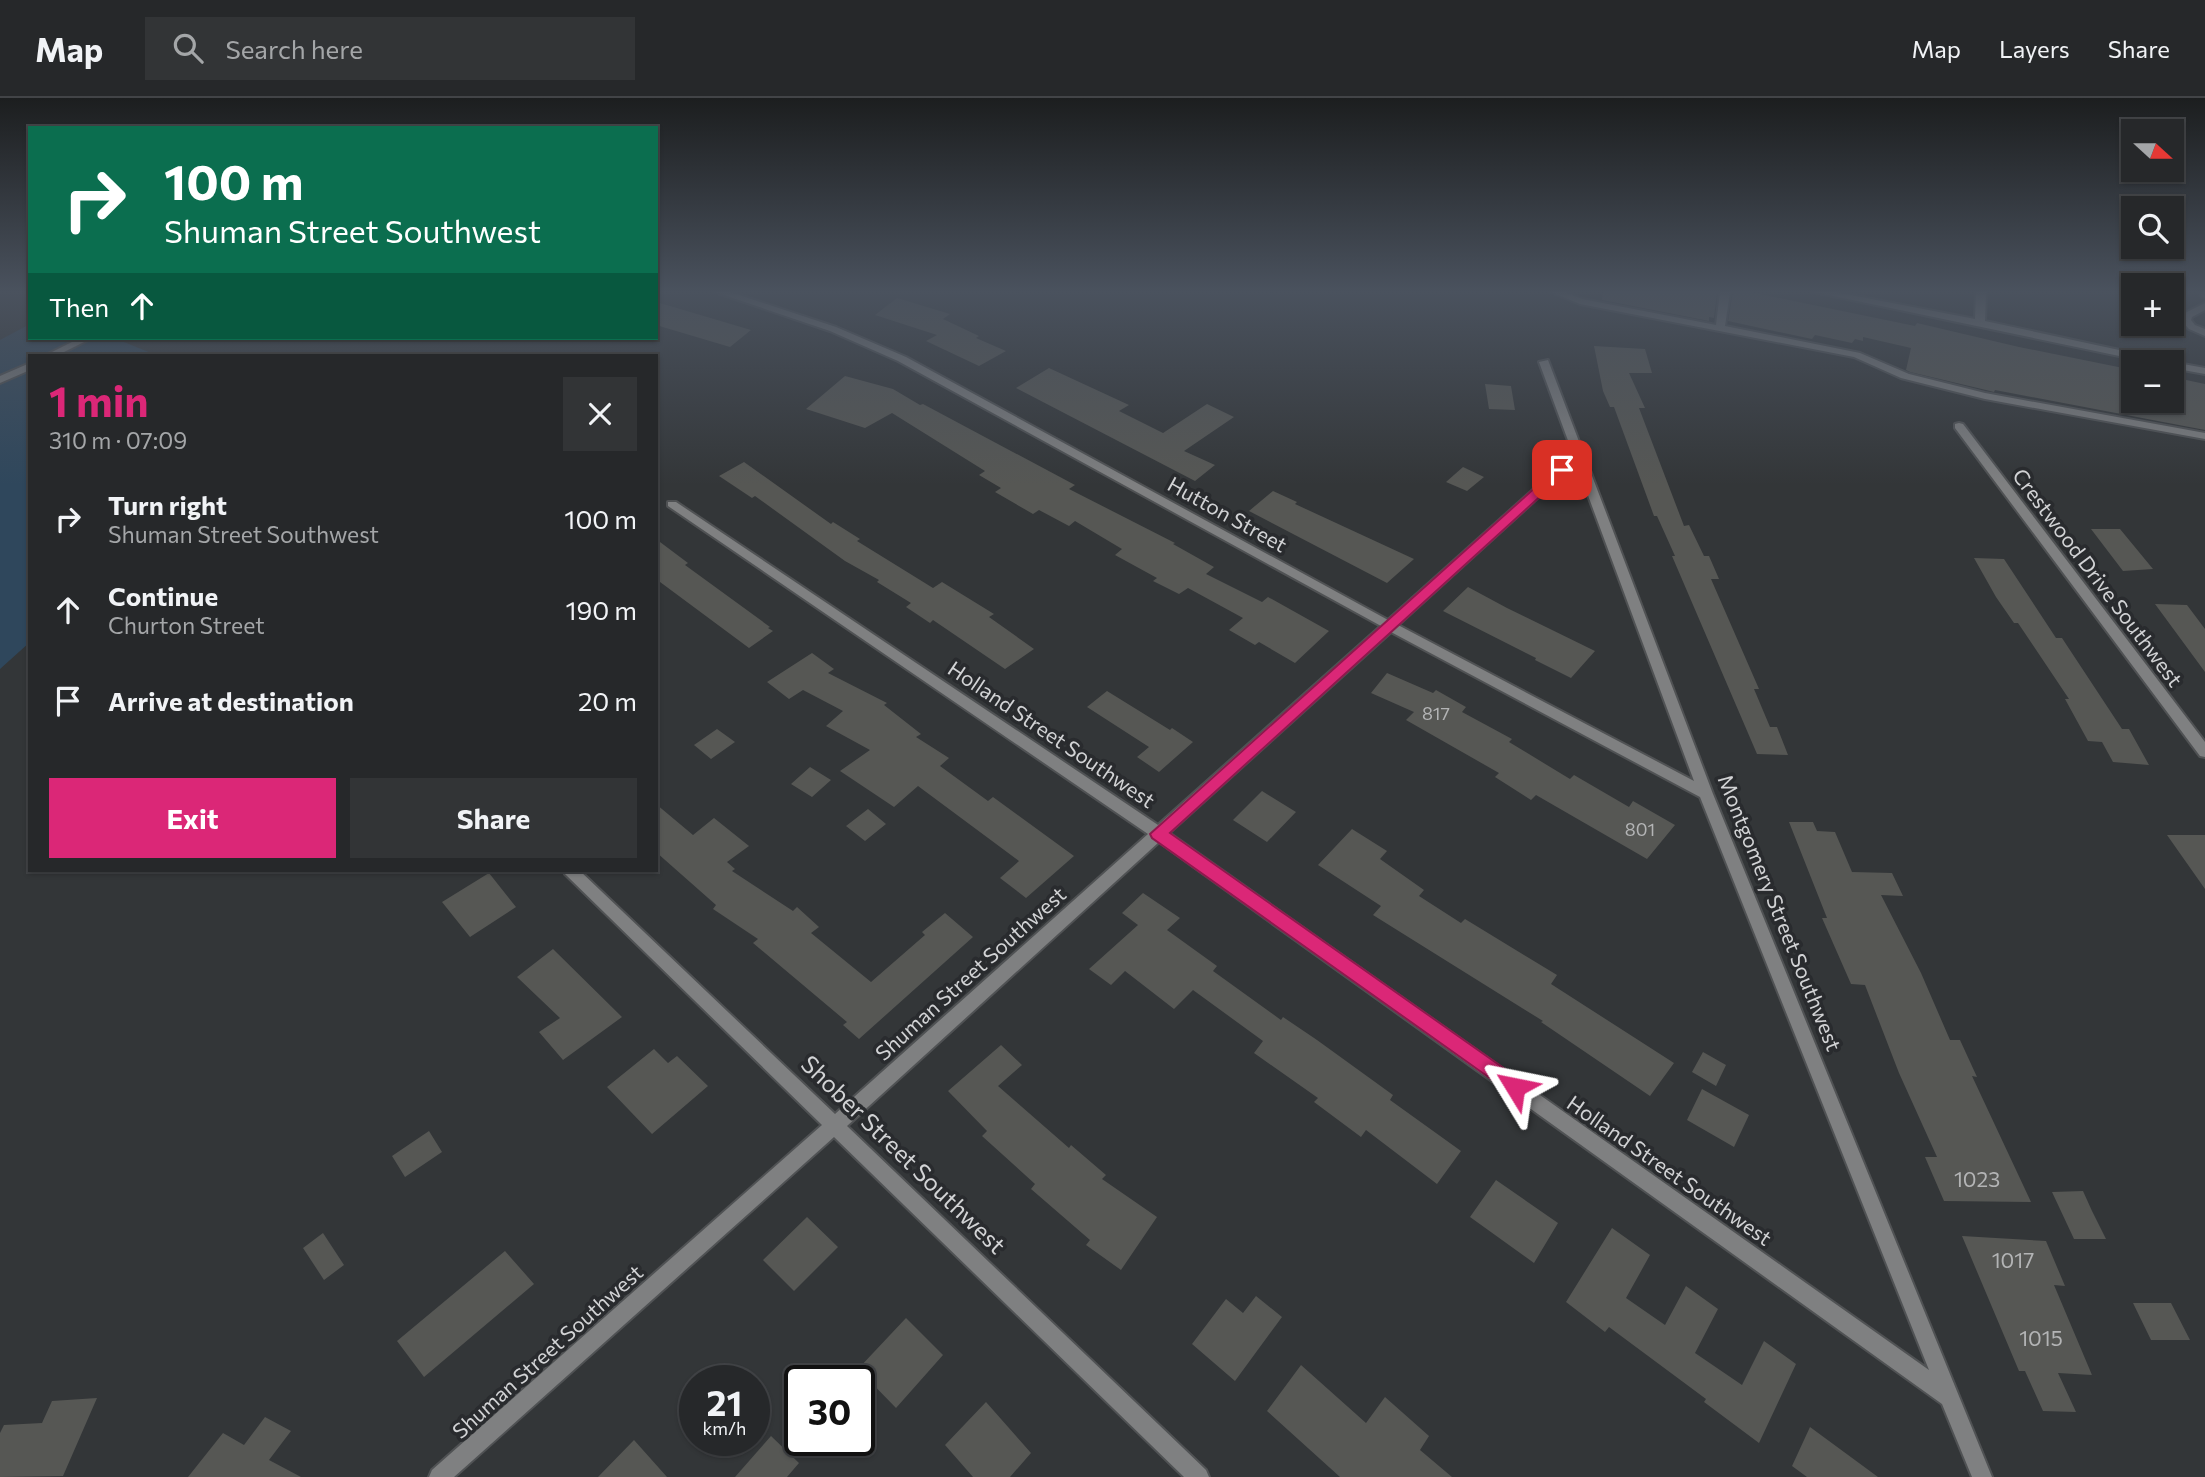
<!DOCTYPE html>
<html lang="en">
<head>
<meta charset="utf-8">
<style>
  body { margin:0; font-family:Commissioner,sans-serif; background:#323436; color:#f1f3f6; height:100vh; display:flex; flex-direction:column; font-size:26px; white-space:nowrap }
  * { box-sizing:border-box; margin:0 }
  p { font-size:23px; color:#a4a6a8 }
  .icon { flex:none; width:38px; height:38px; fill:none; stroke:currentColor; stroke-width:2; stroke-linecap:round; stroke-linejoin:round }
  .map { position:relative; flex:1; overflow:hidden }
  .sheet { position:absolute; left:28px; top:256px; width:630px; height:518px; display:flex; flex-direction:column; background:#26282a; border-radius:0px; box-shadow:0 2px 5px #0004,0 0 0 2px #424447 }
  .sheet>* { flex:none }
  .top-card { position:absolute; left:28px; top:28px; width:630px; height:214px; border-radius:0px; box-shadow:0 2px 5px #0004,0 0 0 2px #424447; background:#0b6e4f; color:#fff; overflow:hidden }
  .needle { width:46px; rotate:111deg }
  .controls { position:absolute; left:2121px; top:21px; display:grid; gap:14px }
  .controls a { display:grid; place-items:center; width:63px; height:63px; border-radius:0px; background:#26282a; box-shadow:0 2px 5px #0004,0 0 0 2px #424447; font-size:35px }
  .speed { position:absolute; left:679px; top:1267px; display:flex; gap:14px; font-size:35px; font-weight:700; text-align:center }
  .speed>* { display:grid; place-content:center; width:91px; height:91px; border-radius:50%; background:#26282a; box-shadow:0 2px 5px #0004,0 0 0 2px #424447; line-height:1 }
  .speed small { font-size:18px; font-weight:400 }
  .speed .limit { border:4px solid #111; border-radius:10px; background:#fff; color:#111 }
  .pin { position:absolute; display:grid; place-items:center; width:60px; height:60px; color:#fff; margin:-30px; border-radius:14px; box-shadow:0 4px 10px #0006 }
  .me { position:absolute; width:77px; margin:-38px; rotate:305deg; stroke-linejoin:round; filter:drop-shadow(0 0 5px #0008) }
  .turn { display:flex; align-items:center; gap:24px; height:147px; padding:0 21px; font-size:32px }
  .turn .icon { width:91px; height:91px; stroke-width:2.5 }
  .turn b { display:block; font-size:49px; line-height:60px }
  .then { display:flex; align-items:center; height:66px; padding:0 21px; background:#0003; gap:14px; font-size:26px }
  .round { display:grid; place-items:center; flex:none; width:74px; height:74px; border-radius:0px; background:#323436 }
  .head { display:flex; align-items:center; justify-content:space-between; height:119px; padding:0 21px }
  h1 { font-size:42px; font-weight:700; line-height:52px; color:#db2777 }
  .primary-button { display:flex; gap:14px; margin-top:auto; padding:14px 21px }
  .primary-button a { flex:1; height:80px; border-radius:0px; background:#db2777; color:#fff; font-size:28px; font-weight:700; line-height:80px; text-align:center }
  .primary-button a+a { background:#323436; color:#f1f3f6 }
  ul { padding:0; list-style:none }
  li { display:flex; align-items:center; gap:21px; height:91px; padding:0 21px }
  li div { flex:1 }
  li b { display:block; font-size:26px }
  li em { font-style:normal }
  header { display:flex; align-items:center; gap:42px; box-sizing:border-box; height:98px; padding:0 35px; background:#26282a; border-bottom:2px solid #424447 }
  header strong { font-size:33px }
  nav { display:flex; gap:38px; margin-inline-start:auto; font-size:24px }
  .search { width:490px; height:63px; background:#323436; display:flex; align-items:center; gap:18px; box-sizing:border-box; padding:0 24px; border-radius:0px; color:#a4a6a8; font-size:26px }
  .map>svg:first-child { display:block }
  .green { fill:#2f475c }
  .building { fill:#565754 }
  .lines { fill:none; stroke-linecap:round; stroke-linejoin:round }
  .lane-casing { stroke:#505254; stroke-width:4 }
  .street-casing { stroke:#505254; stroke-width:4 }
  .lane { fill:#7f8081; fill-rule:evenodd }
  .street { fill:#7f8081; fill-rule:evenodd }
  .route { fill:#db2777; stroke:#8e194d; stroke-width:2 }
  .labels { text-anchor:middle; stroke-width:7; stroke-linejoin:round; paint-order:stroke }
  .number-label { font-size:18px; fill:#b3b4b5 }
  .street-label { font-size:21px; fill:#d2d3d5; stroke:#292b2e }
  .near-number-label { font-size:21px; fill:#b3b4b5 }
  .near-street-label { font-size:24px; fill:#d2d3d5; stroke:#292b2e }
</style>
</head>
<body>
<header>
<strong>Map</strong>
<div class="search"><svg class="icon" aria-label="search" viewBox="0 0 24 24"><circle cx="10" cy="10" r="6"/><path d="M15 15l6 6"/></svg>Search here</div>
<nav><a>Map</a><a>Layers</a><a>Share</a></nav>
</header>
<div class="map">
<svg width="2205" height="1379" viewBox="0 0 2205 1379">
  <rect width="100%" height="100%" fill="#333638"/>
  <path class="green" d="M30,226V240H114L156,257H30V544L0,571V242Z"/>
  <path class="building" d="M1603,194H1717L1714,220L1709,219V223L1602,202Z
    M1733,194H1750L1915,228L1917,225L2019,249L2133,272V303H2172V279L2205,286V332L1995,292L1994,294L1986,292L1910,274L1906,272L1911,250L1863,239V243L1855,241L1852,245L1815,237L1812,241L1728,223Z
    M897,200L950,216L943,221L979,238L976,240L1006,253L979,268L926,243L937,237L875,217Z
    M656,204L670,208L751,232L730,249L656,227Z
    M1594,248L1645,251L1652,275H1629L1645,310H1639L1684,428L1689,427L1704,458H1709L1719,481H1711L1759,591H1754L1770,629H1777L1788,657L1757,656L1672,458H1675L1657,418H1654L1614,309H1610L1603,293Z
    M1049,270L1129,307L1119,313L1163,335L1207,306L1234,319L1184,353L1215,367L1195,383L1016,290Z
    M845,278L893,291L920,307L923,306L1075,387L1069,391L1175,445L1173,446L1214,469L1206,476L1262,504L1268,499L1329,533L1295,565L1259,544L1255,547L1229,532L1243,520L1188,490L1179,496L1153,483L1157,480L1115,457L1122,451L1075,423L1069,428L1039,412L1033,416L995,394L1001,390L979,377L985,373L892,315L865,330L806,311Z
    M1485,286L1511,288L1515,312L1489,311Z
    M744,364L831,426L833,424L860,441L857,443L933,490L942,484L994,516L989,519L1034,551L1005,571L933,522L930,525L906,509L911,505L877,484L879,482L845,463L755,398L752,400L719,378Z
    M1463,369L1484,379L1467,393L1446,384Z
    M1273,393L1297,404L1295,406L1414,461L1387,485L1249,413Z
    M2091,431H2120L2153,471L2123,473Z
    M656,441L688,465L685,467L770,529L768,530L773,533L749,550L656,481Z
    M1974,460L2004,461L2056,540H2062L2122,631H2129L2149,667L2113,664L2102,644L2088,643L2065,601H2069L2018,525H2014L1996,499Z
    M1468,489L1507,510L1595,553L1571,580L1535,562L1536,560L1443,513Z
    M2155,506L2187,507L2205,531V574Z
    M812,555L834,571L828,575L887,605L884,607L921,636L916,639L949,660L940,668L988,703L993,699L1074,758L1026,800L1000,780L1019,763L918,688L894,709L840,673L870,652L826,628L843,613L803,592L789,601L767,584Z
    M1387,575L1433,595L1436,592L1466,609L1462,614L1512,641L1509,644L1570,681L1574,677L1629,709L1633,703L1675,727L1647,761L1536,697L1531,702L1495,679L1499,675L1406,622L1414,614L1371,595Z
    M1107,593L1170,632L1172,630L1193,644L1159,674L1137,659L1149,649L1087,609Z
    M717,631L735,644L711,661L694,647Z
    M810,669L831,682L812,699L791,686Z
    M1262,693L1296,714L1267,744L1233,722Z
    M656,706L693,737L714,720L749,748L727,764L735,771L732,773L793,813L797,809L819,829L811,835L871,884L925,837L922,834L945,815L973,839L859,941L843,927L847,924L753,845L758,841L713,811L716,807L656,754Z
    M868,711L886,726L865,743L846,728Z
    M1789,724H1813L1817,733L1835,734L1852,774L1892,775L1903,798L1881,797L1921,875L1950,942H1960L1977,979L1972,978L2031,1104L1944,1103L1925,1059H1937L1899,975L1865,887L1851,886L1822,820H1827Z
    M1352,731L1387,753L1380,761L1424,792L1419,798L1461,825L1465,821L1557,877L1551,886L1674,965L1650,998L1541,924L1543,923L1373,817L1381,808L1318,767Z
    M2167,737H2205V791Z
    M489,775L516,809L470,839L442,804Z
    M1143,795L1180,820L1167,832L1217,868L1213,873L1281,922L1283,919L1317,942L1393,997L1390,1002L1461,1053L1437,1086L1366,1032L1361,1039L1314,1004L1318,1000L1254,955L1263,943L1193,892L1174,911L1125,873L1111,887L1089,871L1138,827L1122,815Z
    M553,851L622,919L563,962L539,934L560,920L517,879Z
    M1001,947L1022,967L998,988L1069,1050L1071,1047L1106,1077L1102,1081L1157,1119L1121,1172L1086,1147L1090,1142L1031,1091L1035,1086L982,1038L987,1033L948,993Z
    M654,951L668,965L677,958L708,988L652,1036L607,989Z
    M1703,954L1726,967L1716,988L1692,974Z
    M1702,991L1749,1017L1734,1049L1687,1022Z
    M429,1033L442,1054L405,1079L392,1058Z
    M1496,1082L1558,1125L1534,1165L1470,1119Z
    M2083,1093L2092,1113L2106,1141H2074L2052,1094Z
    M807,1119L838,1149L794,1193L763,1162Z
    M1612,1130L1650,1157L1626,1200L1665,1227L1686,1188L1718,1211L1695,1255L1742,1287L1764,1243L1796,1266L1759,1345L1704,1304L1706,1301L1609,1229L1605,1234L1566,1204Z
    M323,1135L344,1167L324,1182L303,1150Z
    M1962,1138L2046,1143L2065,1188L2054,1187L2092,1277L2058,1275L2076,1314L2043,1313L2025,1273H2019Z
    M505,1153L534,1186L424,1279L397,1243Z
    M1256,1198L1282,1219L1235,1283L1192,1246L1226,1201L1243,1215Z
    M2133,1205H2171L2190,1242H2151Z
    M906,1220L943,1257L896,1310L858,1271Z
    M1301,1267L1366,1325L1385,1299L1429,1338L1420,1352L1452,1379H1340L1267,1313Z
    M97,1300L63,1378L0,1379V1335L4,1327L42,1325L52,1303Z
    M986,1304L1031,1355L1010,1379H973L945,1347Z
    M265,1319L291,1333L269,1362L301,1379H188L223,1335L244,1347Z
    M1810,1329L1878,1379H1807L1792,1368Z
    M771,1338L799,1365L787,1379H735Z
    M634,1342L667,1379H598Z"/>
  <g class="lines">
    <defs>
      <path id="lane" d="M1551,194H1565L1582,201L1716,227L1720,194H1730L1725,228L1860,255L1909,276L1985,295L2205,335V341L1985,301L1901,280L1854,259L1580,206Z
        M1814,194H1835L1975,221L1976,194H1986L1985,223L2161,261L2166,264H2148Z
        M2200,194H2205V200L2202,199Z
        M2205,205V212L2192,219L2191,222L2195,227L2205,231V238L2189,231L2181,222L2185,215Z
        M2171,264H2172L2205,270V276L2172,270Z"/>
      <path id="street" d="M715,194H730L836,229L906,259L1388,522L1573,356L1539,264L1548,262L1713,696L1992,1379H1972L1942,1306L1159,744L847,1028L1206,1372L1209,1379H1184L834,1039L454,1379H429L432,1372L822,1027L565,776L563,772H579L835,1016L1148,736L668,408V404H676L1158,727L1381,528L898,263L830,233ZM1576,365L1694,683L1398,527ZM1391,534L1700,699L1929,1272L1169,735Z
        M80,240H92L58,257H46Z
        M30,265V272L0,285V278Z
        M1959,325L1963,326L2205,644V659L2200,658L1955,330V326Z"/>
    </defs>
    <use href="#lane" class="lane-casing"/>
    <use href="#street" class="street-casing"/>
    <use href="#lane" class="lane"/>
    <use href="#street" class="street"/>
  </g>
  <linearGradient id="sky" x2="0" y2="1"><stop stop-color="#1c1e1f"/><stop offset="0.5" stop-color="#4a525e"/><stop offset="1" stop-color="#4a525e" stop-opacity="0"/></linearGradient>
  <rect width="2205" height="387" fill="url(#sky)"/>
  <path class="route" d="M1562,368L1566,369V375L1170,735L1522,983L1525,989L1522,995L1515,998L1152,740L1150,736L1558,369Z"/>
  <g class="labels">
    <g class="number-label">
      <text x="1436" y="622">817</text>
      <text x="1640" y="738">801</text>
    </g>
    <g class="street-label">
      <text transform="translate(1227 417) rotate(29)" y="7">Hutton Street</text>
      <text transform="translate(2097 480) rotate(53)" y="7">Crestwood Drive Southwest</text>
      <text transform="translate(1051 637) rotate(34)" y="7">Holland Street Southwest</text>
      <text transform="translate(1779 815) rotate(68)" y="7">Montgomery Street Southwest</text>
      <text transform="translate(971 876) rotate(-42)" y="7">Shuman Street Southwest</text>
      <text transform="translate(1669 1073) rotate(35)" y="7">Holland Street Southwest</text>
      <text transform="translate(548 1254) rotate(-42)" y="7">Shuman Street Southwest</text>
    </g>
    <g class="near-number-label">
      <text x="1977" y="1089">1023</text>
      <text x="2013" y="1170">1017</text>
      <text x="2041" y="1248">1015</text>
    </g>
    <g class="near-street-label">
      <text transform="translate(903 1057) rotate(44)" y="8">Shober Street Southwest</text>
    </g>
  </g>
</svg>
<div class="controls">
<a><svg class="needle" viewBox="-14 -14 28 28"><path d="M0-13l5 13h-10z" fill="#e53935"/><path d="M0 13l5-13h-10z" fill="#a4a6a8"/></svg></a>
<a><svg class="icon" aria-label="search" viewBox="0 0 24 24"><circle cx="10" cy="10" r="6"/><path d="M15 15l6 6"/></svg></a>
<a>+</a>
<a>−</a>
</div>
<div class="speed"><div>21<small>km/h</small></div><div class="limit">30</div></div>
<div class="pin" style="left:1562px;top:372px;background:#d93025"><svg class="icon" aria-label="arrive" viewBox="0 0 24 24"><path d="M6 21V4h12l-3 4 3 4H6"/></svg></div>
<svg class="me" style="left:1515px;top:989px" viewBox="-20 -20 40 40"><path d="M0-17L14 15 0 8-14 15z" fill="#db2777" stroke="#fff" stroke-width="4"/></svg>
<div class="top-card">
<div class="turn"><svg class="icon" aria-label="right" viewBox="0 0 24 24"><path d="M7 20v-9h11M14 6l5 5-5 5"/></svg><div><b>100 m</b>Shuman Street Southwest</div></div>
<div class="then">Then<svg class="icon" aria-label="ahead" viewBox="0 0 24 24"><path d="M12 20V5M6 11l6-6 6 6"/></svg></div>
</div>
<section class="sheet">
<div class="head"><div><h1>1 min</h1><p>310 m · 07:09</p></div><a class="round"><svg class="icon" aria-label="close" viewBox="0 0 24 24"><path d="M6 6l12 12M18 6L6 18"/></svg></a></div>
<ul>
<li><svg class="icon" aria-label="right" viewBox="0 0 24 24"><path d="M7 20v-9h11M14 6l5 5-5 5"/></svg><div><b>Turn right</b><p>Shuman Street Southwest</p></div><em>100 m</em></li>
<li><svg class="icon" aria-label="ahead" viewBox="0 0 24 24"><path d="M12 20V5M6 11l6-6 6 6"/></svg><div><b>Continue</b><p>Churton Street</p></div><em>190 m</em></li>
<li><svg class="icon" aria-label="arrive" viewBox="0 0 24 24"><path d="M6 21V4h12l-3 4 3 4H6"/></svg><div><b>Arrive at destination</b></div><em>20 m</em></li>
</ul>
<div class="primary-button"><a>Exit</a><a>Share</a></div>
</section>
</div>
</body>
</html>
